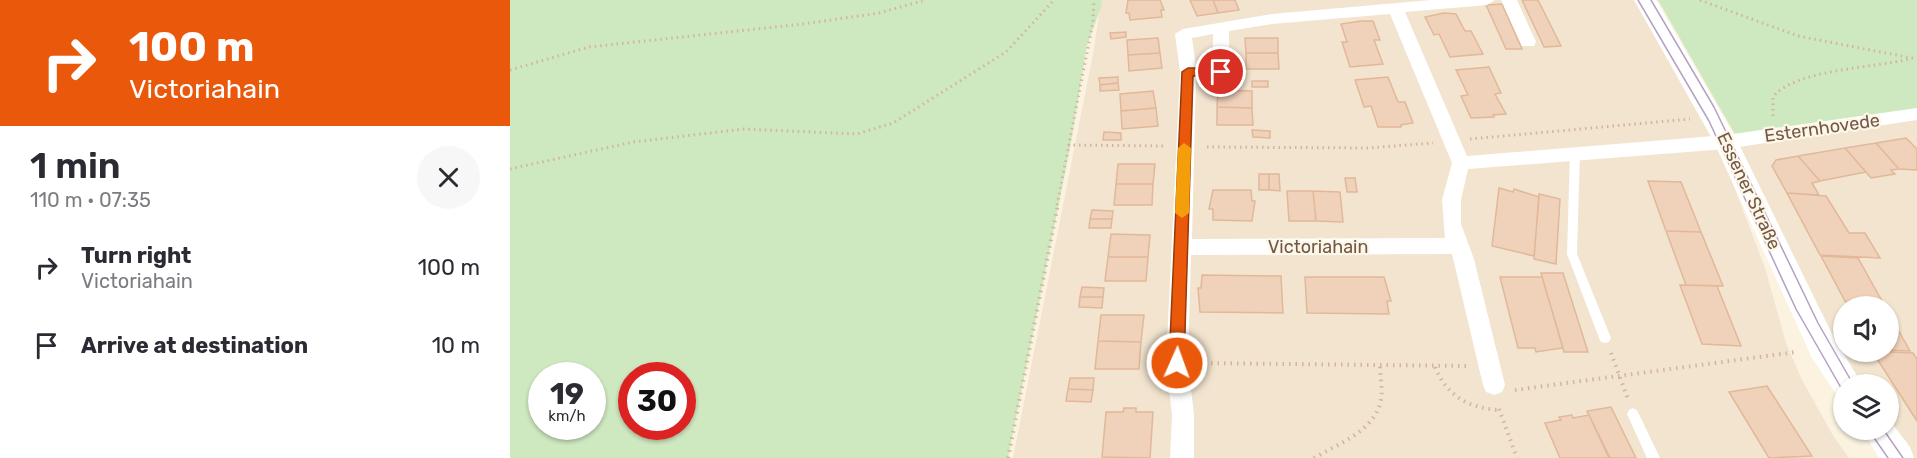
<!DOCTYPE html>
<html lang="en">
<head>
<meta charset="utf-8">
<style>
  body { margin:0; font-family:Rubik,sans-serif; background:#f7f7f7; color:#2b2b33; height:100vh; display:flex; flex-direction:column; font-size:22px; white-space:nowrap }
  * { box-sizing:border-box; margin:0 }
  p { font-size:20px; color:#7c7c81 }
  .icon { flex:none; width:33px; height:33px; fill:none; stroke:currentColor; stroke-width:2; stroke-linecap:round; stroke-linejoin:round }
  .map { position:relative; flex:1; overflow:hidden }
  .panel { display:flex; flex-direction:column; background:#fff; width:510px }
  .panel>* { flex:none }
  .hud { background:#ea580c; color:#fff; overflow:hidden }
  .tools { position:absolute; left:1323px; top:296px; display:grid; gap:12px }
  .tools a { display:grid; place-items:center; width:66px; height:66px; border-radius:50%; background:#fff; box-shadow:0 2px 4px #0004; font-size:30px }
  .speed { position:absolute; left:18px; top:362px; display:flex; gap:12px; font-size:30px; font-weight:700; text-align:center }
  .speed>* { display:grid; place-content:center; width:78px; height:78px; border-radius:50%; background:#fff; box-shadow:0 2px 4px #0004; line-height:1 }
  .speed small { font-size:15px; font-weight:400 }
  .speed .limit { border:9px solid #d22; background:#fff; color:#111 }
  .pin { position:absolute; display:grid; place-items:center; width:51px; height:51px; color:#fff; margin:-26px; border:3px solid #fff; border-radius:50%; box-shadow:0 2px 6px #0007 }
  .me { position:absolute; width:66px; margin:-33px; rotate:2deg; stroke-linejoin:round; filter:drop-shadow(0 0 4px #0008) }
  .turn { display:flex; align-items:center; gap:21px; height:126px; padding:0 30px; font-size:27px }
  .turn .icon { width:78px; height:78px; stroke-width:2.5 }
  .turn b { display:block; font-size:42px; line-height:51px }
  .round { display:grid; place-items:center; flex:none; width:63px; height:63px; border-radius:32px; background:#f7f7f7 }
  .headline { display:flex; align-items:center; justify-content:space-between; height:102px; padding:0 30px }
  h1 { font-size:36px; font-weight:600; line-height:45px }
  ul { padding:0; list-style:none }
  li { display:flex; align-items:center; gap:18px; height:78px; padding:0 30px }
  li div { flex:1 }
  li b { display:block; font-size:22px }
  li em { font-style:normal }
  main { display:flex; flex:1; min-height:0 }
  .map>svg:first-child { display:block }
  .residential { fill:#f2e4cf; fill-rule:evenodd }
  .green { fill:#cee8c0; fill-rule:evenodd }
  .building { fill:#f0d1b9; stroke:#e1b89a; stroke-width:1.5 }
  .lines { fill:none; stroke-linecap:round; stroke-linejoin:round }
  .path-far1 { stroke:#d4b49d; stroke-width:3; stroke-dasharray:1.5 4; stroke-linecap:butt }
  .path { stroke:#d4b49d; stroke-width:4; stroke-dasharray:1.5 5; stroke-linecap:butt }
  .lane { fill:#fff; fill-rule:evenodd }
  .street { fill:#fff; fill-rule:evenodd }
  .secondary { fill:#fff; fill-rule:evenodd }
  .tram { stroke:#b4a0c3; stroke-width:1.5 }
  .route { fill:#ea580c; stroke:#983908; stroke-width:1.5 }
  .slow { fill:#f59e0b }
  .labels { text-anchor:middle; stroke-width:4.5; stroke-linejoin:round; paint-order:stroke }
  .street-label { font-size:18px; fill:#715949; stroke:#fef6e6 }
</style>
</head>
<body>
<main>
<section class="panel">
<div class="hud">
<div class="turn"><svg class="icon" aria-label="right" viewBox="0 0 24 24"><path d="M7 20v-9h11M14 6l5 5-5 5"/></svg><div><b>100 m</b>Victoriahain</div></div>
</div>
<div class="headline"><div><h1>1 min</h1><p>110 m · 07:35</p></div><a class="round"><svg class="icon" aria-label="close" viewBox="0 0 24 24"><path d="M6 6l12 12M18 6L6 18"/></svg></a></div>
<ul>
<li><svg class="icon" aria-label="right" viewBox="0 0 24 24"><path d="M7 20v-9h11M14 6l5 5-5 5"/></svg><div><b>Turn right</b><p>Victoriahain</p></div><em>100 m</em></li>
<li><svg class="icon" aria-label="arrive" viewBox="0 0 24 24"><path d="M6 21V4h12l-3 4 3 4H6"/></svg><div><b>Arrive at destination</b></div><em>10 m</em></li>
</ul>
</section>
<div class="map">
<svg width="1407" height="458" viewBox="0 0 1407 458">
  <rect width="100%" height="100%" fill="#fbf2e0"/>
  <path class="residential" d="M591,0H1131L1212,155L1255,268L1276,343L1291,378L1322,434L1339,458H503L584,49Z
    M1407,118V458H1390L1378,429V384H1340L1226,146ZM1334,306H1378V351H1334Z"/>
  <path class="green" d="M0,0H591L592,5L577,45L560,148L498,458H0ZM32,375H82V426H32ZM122,375H172V426H122Z
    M1148,0H1407V110L1226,136Z"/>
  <path class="building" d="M618,0H650L654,10H651L652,17L620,20L619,13H616Z
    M680,0H703L708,13L687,16Z
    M703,0H725L729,10L708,13Z
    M1012,0H1028L1051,46L1034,47Z
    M992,4L1012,49H996L976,5Z
    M934,13L946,14L955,31H961L973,54L940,57L929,34L924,35L915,17Z
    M851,21H863L870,40H864L873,64L840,67L832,42H837L831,24Z
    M616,32V37L601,39L600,33Z
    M648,38L650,53L618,55L617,40Z
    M735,38H768V53H736Z
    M650,53L652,68L619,71L618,55Z
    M736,53H768L769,69H736Z
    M979,67L991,93L985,94L996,114L983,115L984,117L961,118L951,96L958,95L946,70Z
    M608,77V83L590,85L589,78Z
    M878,77L888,102H895L903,123L891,125V127H868L861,106L854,107L845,80Z
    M742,81H758V87H742Z
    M608,83L609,90L590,91V85Z
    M708,90L742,91V108L707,107Z
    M643,91L646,108L611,111L610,94Z
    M707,107L742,108L743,125H707Z
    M646,108L648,126L612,129L611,111Z
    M742,130L760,131V138L743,137Z
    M594,132L611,133V140H593Z
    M1396,138L1407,149V170L1389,169L1366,143Z
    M1366,143L1389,169L1381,170L1385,174L1361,178L1335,148Z
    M1335,148L1356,172L1310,181L1288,156Z
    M1288,156L1310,181L1302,183L1309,195L1277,193L1262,166L1266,160Z
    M608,164H645L643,184H606Z
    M749,174H759V190H749Z
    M759,174H769L770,191L759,190Z
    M835,178H845L847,192H837Z
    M1138,181L1171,182L1191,232L1156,231Z
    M606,184H643L642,205H604Z
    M989,188L1003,192L1004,189L1029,197L1024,256L982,246Z
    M703,190H741L742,201H745L742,221L703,220V209H699Z
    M777,191H803L806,221H779Z
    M803,191L830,192L833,222L806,221Z
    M1277,193L1316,196L1339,233H1355L1370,258L1310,255Z
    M1029,194L1050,199L1046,264L1024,259Z
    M582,210L603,211L602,219H580Z
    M580,219H602L601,228H579Z
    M1156,231L1191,232L1213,286L1176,285Z
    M601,234L640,235L638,257H598Z
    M1311,256L1348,258L1373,303L1335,301Z
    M598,257H638L636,281H595Z
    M1031,273H1053L1078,352H1054Z
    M692,275L771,276L773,313L690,312L688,288H691Z
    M795,277H874L881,301H877L879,314L797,313Z
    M990,277H1032L1053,348L1026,352L1025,348H1008Z
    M1170,285L1207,286L1231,346L1192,344Z
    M572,287L594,288L593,297H570Z
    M570,297H593L592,308L569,307Z
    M1335,301L1373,303L1375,306H1338Z
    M1378,312L1400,351L1378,350Z
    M591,315H634L631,342L588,341Z
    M588,341L631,342L629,369H585Z
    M1362,351L1403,353L1407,359V421Z
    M560,378H584L583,390L558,389Z
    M1257,386L1302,456L1259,458L1219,392Z
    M558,389L583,390L581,402L556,401Z
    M1101,407L1126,458H1100L1077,411Z
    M614,408H626V412H643L640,458L592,457L596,412H613Z
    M1062,415L1063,418L1079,415L1099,458H1050L1035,423L1051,420L1049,417Z"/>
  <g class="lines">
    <path class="path-far1" d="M1190,0L1288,36L1407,59
      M0,70L79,47L293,24L369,13L416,0
      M1263,116V97C1285,69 1365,68 1399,59
      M960,139L1180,119
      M558,145L656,146
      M697,147L858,148L923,143
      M0,169L123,142L234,129L347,134L383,123L496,52L544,0
      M547,205L583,22L584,0"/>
    <path class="path" d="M1101,353L1118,399
      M688,363L957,366
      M925,367C937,396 958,408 989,410
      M1005,390L1286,352
      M989,409L1007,458
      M498,458L548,204
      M804,458C828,444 865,431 871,400C873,389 870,377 870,366"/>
    <path class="lane" d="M1065,148L1070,152L1067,254L1101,338L1099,342L1095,343L1091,342L1089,338L1057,254L1060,152Z
      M1123,408L1127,410L1150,458H1137L1117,414L1119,410Z"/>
    <path class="street" d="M921,0H985L977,5L895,12L957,156L1216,135L1407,108V120L1216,149L958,169L951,200V224L964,259L995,385L992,392L984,395L976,392L973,385L942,254L681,255L678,363L684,415V458H660L662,415L656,363L670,72L665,34L673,29L762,14ZM880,14L942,163L932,200L935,238L682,239L686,78L717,76L719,72V31L762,24ZM703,34V66H686L682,38Z
      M991,0H1007L1026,42L1024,46H1012Z"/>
    <path class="secondary" d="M1124,0H1146L1228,142L1324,338L1352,384H1334V397L1326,394L1302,358L1204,142Z
      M1378,418L1400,447L1404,458H1369L1352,429H1378Z"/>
    <path class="tram" d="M1128,0L1199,121L1286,309L1334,393
      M1141,0L1204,107L1308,323L1343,384
      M1358,429L1378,458
      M1373,429L1393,458"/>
  </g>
  <path class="route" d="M678,68H711L717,72L711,76H683L674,363L672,368L667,370L661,368L659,363L672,72Z"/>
  <path class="slow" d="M674,143L681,148L679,213L672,218L665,213L668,148Z"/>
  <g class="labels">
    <g class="street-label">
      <text transform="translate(1312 128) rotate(-8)" y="6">Esternhovede</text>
      <text transform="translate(1239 191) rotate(65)" y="6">Essener Straße</text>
      <text x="808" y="253">Victoriahain</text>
    </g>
  </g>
</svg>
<div class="tools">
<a><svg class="icon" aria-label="sound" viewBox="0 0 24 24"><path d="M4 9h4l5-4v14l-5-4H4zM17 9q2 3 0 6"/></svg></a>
<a><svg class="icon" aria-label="layers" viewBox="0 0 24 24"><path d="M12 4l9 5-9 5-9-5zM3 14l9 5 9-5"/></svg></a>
</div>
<div class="speed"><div>19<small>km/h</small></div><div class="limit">30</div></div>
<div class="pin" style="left:711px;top:72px;background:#d93025"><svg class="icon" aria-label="arrive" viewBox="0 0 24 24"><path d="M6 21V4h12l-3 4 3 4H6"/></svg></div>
<svg class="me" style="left:667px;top:363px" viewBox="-20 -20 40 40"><circle r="17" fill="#ea580c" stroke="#fff" stroke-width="3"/><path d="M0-11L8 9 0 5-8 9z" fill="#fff"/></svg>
</div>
</main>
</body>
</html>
